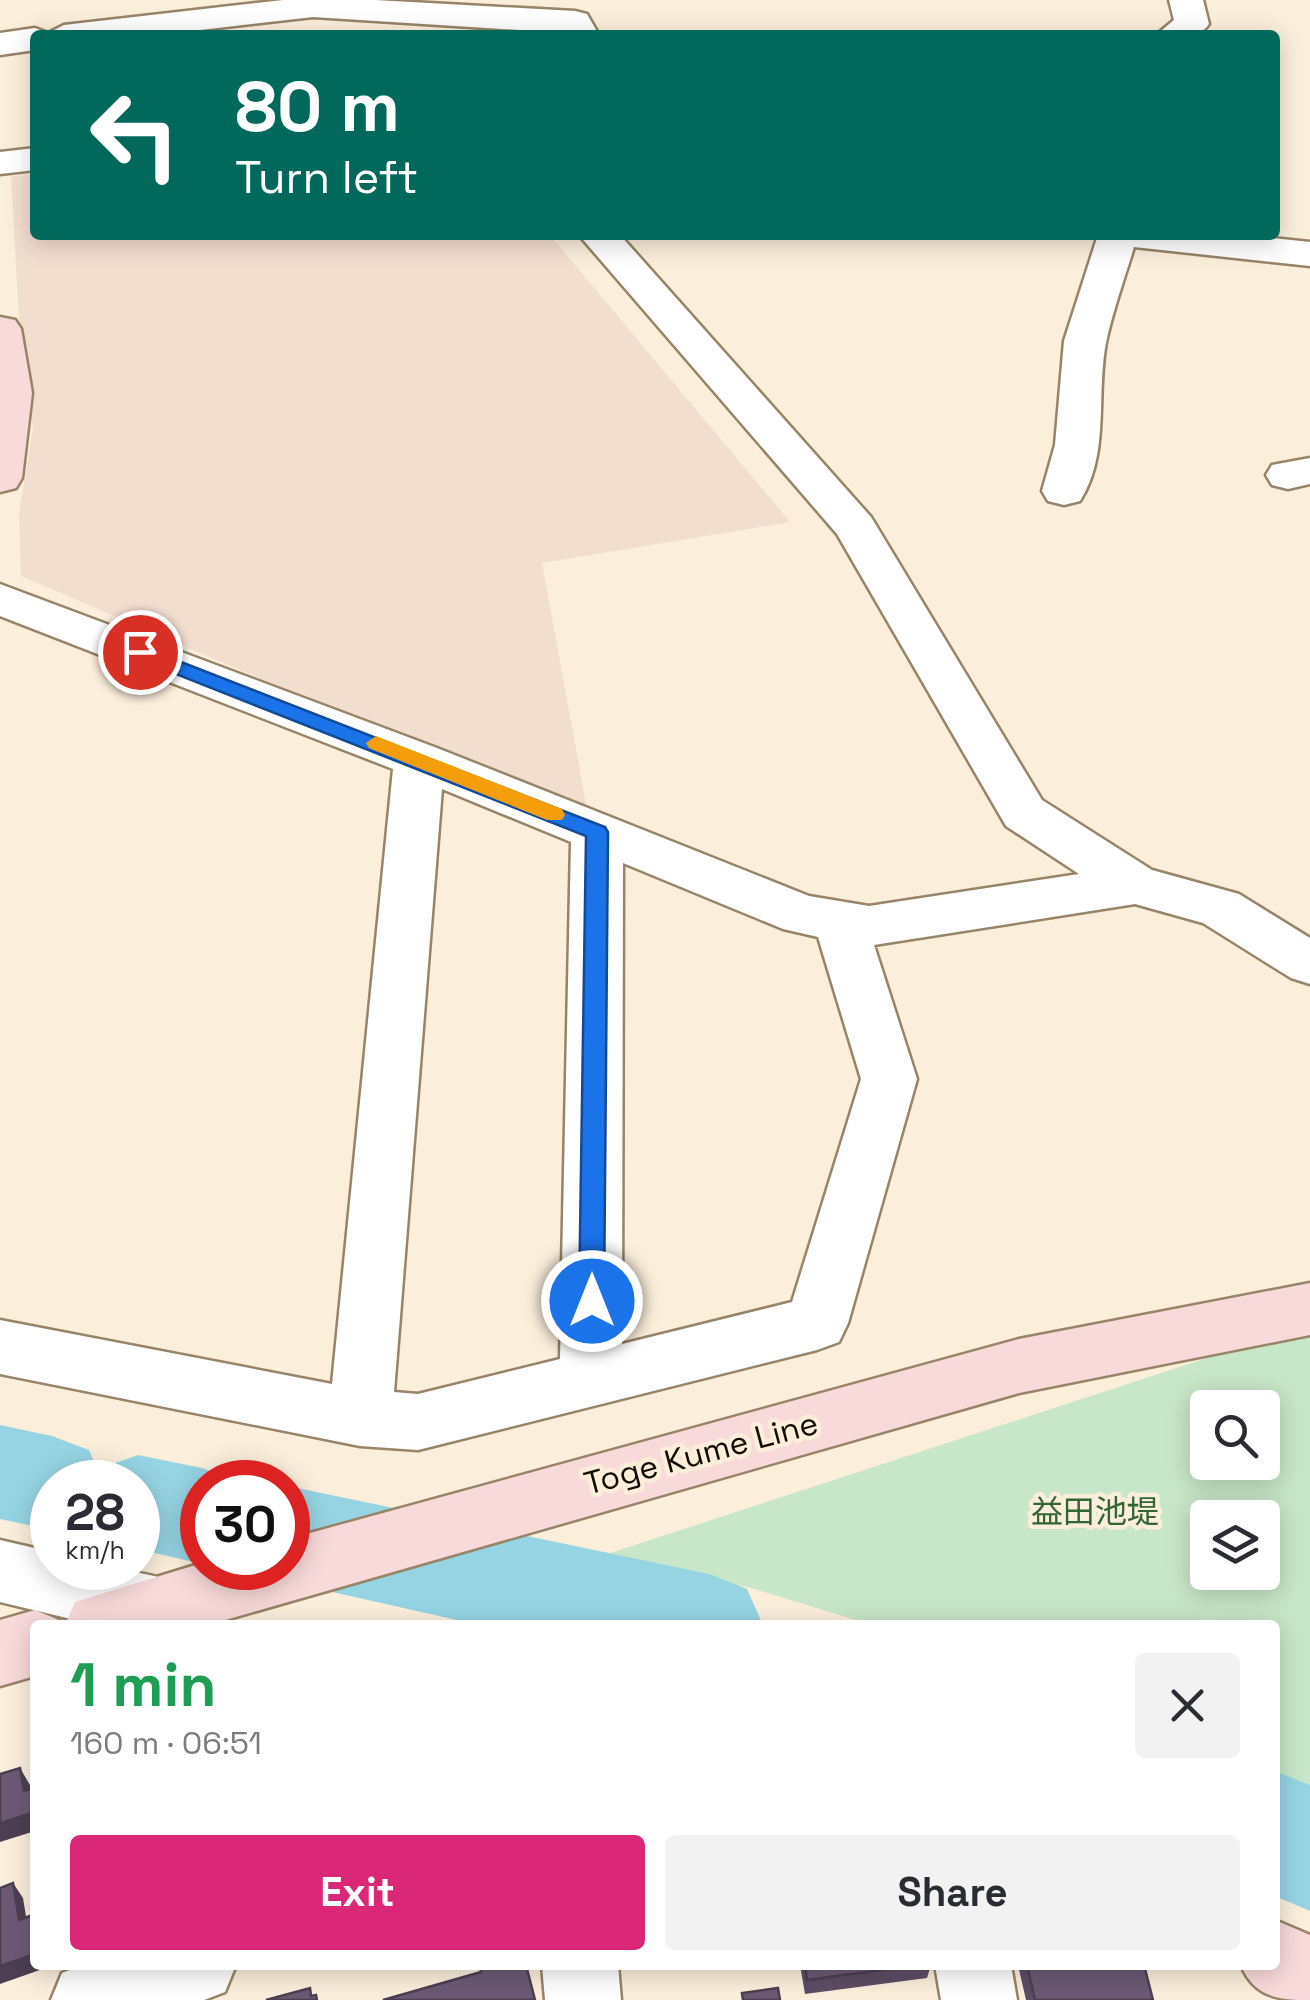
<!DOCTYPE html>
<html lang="en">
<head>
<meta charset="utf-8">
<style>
  body { margin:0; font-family:"Space Grotesk","Noto Sans JP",sans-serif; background:#f2f2f3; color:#2b2b33; height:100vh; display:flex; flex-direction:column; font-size:38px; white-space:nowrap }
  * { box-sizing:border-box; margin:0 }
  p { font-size:32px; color:#7c7c81 }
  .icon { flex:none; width:55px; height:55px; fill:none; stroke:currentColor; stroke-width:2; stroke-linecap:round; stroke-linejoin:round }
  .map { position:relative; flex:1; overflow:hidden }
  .details { position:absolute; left:30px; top:1620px; width:1250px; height:350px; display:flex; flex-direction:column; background:#fff; border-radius:10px; box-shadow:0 5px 25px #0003 }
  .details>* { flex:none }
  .top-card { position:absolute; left:30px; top:30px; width:1250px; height:210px; border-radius:10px; box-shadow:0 5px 25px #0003; background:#00695c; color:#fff; overflow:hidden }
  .controls { position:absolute; left:1190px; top:1390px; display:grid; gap:20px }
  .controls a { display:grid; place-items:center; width:90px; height:90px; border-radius:10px; background:#fff; box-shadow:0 5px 25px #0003; font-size:50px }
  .speed { position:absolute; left:30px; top:1460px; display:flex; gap:20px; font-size:50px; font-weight:700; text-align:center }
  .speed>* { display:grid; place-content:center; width:130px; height:130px; border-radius:50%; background:#fff; box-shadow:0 5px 25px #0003; line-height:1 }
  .speed small { font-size:25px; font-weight:400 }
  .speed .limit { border:15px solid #d22; background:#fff; color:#111 }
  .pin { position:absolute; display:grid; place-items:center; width:85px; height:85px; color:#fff; margin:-42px; border:5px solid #fff; border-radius:50%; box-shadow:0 2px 10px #0007 }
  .me { position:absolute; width:110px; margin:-55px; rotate:0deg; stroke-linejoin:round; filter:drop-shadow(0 0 8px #0008) }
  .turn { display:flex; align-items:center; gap:35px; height:210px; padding:0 40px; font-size:45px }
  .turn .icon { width:130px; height:130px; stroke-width:2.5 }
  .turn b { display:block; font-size:70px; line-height:85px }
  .round { display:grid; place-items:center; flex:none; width:105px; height:105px; border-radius:10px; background:#f2f2f3 }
  .overview { display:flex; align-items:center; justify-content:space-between; height:170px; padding:0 40px }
  h1 { font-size:60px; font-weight:700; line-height:75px; color:#1e9e55 }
  .primary-button { display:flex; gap:20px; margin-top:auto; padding:20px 40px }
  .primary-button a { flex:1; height:115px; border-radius:10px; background:#db2777; color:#fff; font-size:40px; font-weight:700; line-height:115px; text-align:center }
  .primary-button a+a { background:#f2f2f3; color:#2b2b33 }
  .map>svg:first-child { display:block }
  .education { fill:#f2decf }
  .green { fill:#c8e6c8; fill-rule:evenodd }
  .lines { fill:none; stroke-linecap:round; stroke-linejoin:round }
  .river { fill:#96d4e3; fill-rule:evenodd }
  .street-casing { stroke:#988467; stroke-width:5 }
  .secondary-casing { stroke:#988467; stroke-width:5 }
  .street { fill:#fff; fill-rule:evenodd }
  .secondary { fill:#f9dada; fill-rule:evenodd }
  .wall { fill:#5d4d65 }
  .shaded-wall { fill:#4c3f52 }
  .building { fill:#6c5a75; stroke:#4c3f52; stroke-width:2.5 }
  .route { fill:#1a73e8; stroke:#114b97; stroke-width:2.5 }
  .slow { fill:#f59e0b }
  .labels { text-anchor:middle; stroke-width:9; stroke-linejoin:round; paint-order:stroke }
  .street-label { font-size:32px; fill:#130c03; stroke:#fbeedb }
  .park-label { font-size:32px; fill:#326634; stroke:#fbeedb }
</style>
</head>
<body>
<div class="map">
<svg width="1310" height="2000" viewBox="0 0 1310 2000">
  <rect width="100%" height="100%" fill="#fbeedb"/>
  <path class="education" d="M35,174V235H550L790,522L542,563L589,820L21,576L19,514L33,428L22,371L11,177Z"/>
  <path class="green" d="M1310,1334V1818L1275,1793V1625H872L748,1587L589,1560L1268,1338ZM1208,1408H1262V1462H1208ZM1208,1518H1262V1572H1208Z"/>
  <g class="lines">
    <path class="river" d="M0,1425L52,1436L89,1450L99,1473L101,1468L138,1455L202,1468L239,1482H202V1564L138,1549V1482H52V1530L0,1519Z
      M288,1486L709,1574L747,1589L763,1625H479L288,1582L251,1568H288Z
      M1275,1771L1310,1785V1911L1275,1896Z"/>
    <defs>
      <path id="street" d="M283,0H375L575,11L587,14L599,35L313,17L157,35H35V50L0,55V33L35,28L48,33L64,25Z
        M1169,0H1203L1209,24C1198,41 1174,35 1156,35L1174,20Z
        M35,148V170L0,174V152Z
        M579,235H620L871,517L1042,800L1152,870L1239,894L1310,938V984L1291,978L1203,923L1135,904L874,945L917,1079L848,1323L839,1342L817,1350L418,1450L360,1446L0,1374V1320L332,1384L393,769L0,616V584L437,748L809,896L869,906L1079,874L1006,826L837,534ZM442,789L571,842L560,1359L418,1394L394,1392ZM623,863L783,929L818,937L861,1079L792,1302L622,1344Z
        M1098,235H1243L1310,242V266L1134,247C1125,277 1114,307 1107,338C1095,390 1111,453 1080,501L1064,505L1048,501L1042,491L1055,445L1064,341Z
        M1310,458V484L1288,489L1272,485L1266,475L1272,465Z
        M0,1540L52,1552V1568C99,1568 139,1568 183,1585L193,1608L185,1625H96L0,1602Z
        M82,1965H236L225,1992L204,2000H51L62,1973Z
        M542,1965H618L621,2000H545Z
        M935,1965H1011L1017,2000H941Z"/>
      <path id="secondary" d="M0,317L15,320L21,329L32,393L22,478L16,488L0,492Z
        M1310,1283V1335L1019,1393L208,1625H65L75,1602L202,1563V1568H288V1539L1019,1339Z
        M35,1610L59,1620L61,1625H35V1676L0,1686V1620Z
        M1275,1920L1310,1935V2000C1278,2000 1254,1997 1241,1965H1275Z"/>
    </defs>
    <use href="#street" class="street-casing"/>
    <use href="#secondary" class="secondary-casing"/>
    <use href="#street" class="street"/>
    <use href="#secondary" class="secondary"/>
  </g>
  <path class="wall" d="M665,1965H691L665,1969Z
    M800,1965H931L927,1978L805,1994Z
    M1018,1965H1144L1153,2000H1026Z"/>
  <path class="shaded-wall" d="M20,1768L30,1785L34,1807L24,1791Z
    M35,1812V1831L0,1842V1823Z
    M13,1883L23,1898L29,1935L19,1920Z
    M35,1954V1965H54L0,1984V1966Z"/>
  <path class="building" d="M20,1768L24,1791L35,1788V1812L0,1823V1774Z
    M13,1883L19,1920L35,1914V1954L0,1966V1888Z
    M483,1965H526L535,2000H383L481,1972L480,1966Z
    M805,1965H918L807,1980Z
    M1027,1965H1144L1153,2000H1035Z
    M310,1988L311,1996L316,1995L317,2000H266Z
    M778,1988L780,2000H743L742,1993Z"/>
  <path class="route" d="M140,646L605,827L608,832L604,1301L601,1309L592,1312L583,1309L579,1301L586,836L133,657L130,652Z"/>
  <path class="slow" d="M376,736L562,809L565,815L562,820H547L369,748L366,743Z"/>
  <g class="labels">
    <g class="street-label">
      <text transform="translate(701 1453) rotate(-15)" y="11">Toge Kume Line</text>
    </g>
    <g class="park-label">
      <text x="1095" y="1523">益田池堤</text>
    </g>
  </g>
</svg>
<div class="controls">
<a><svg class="icon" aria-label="search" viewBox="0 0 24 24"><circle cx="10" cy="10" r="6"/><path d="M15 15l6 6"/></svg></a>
<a><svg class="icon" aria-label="layers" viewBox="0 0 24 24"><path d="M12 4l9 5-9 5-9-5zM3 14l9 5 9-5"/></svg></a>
</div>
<div class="speed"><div>28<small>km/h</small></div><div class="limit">30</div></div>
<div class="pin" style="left:140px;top:652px;background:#d93025"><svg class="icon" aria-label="arrive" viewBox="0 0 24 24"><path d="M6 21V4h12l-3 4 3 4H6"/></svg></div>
<svg class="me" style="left:592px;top:1301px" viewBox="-20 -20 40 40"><circle r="17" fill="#1a73e8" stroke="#fff" stroke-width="3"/><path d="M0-11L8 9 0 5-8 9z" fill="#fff"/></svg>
<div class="top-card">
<div class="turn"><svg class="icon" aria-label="left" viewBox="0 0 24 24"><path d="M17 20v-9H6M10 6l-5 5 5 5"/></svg><div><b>80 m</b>Turn left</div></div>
</div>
<section class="details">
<div class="overview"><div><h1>1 min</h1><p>160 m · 06:51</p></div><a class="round"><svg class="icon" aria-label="close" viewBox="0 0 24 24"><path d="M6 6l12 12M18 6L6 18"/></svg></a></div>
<div class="primary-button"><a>Exit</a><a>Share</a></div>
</section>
</div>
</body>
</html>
